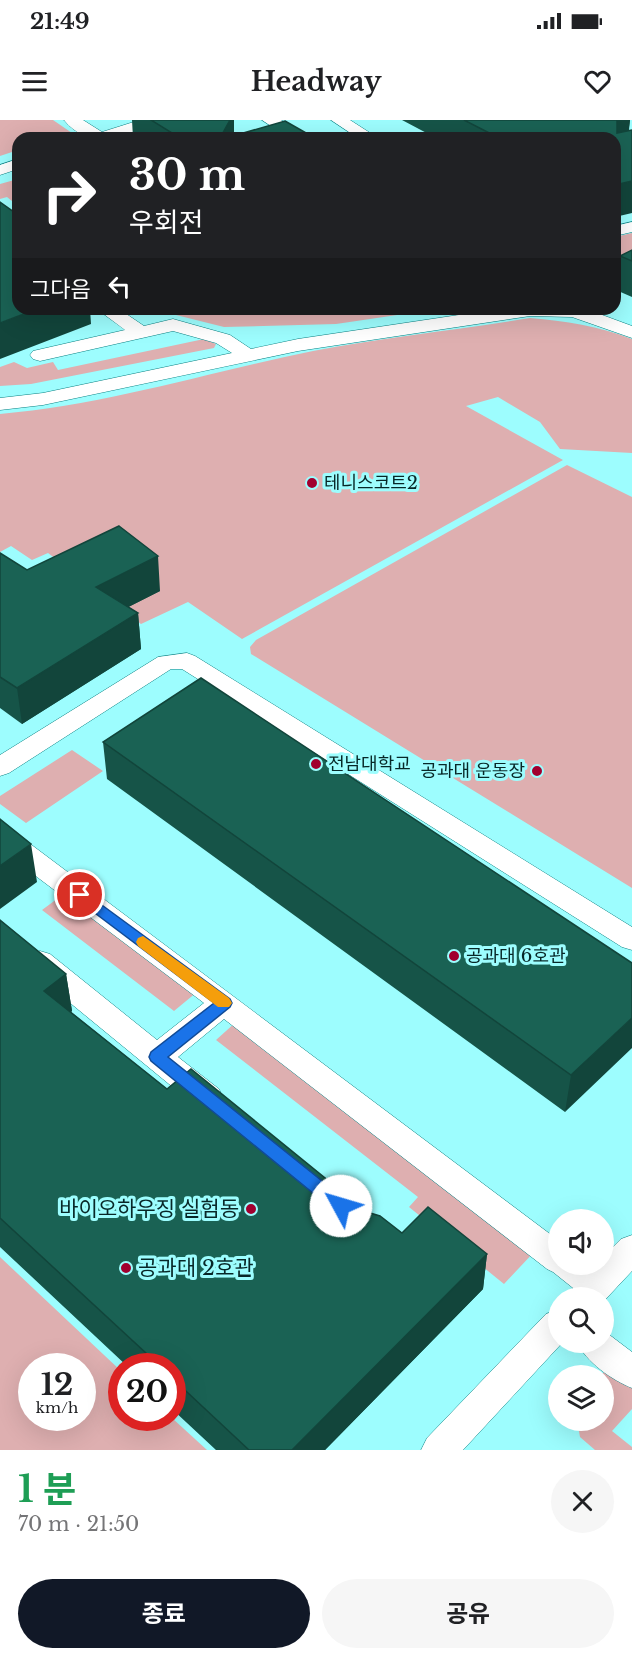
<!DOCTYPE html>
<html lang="ko">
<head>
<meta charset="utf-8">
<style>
  body { margin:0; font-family:"Libre Baskerville","Noto Sans KR",serif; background:#f6f6f6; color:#202124; height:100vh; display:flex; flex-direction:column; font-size:22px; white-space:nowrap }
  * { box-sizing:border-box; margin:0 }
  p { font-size:20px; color:#757577 }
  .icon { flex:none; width:33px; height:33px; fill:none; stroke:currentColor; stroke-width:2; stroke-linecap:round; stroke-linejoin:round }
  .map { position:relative; height:1330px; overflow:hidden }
  .side { display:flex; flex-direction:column; background:#fff; flex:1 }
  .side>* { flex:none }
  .top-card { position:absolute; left:12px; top:12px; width:609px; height:183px; border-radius:18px; box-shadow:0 6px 24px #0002; background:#202124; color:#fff; overflow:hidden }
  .tools { position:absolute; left:548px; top:1089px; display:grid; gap:12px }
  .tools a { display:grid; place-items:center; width:66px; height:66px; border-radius:50%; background:#fff; box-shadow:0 6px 24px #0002; font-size:30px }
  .speed { position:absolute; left:18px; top:1233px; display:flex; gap:12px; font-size:30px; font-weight:700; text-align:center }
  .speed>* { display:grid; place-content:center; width:78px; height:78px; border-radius:50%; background:#fff; box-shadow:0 6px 24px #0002; line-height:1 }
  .speed small { font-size:15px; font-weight:400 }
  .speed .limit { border:9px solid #d22; background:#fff; color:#111 }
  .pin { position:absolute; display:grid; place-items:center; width:51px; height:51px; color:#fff; margin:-26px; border:3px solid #fff; border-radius:50%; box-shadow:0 2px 6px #0007 }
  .me { position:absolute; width:66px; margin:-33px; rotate:309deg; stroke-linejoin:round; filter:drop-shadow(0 0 4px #0008) }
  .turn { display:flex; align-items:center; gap:21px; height:126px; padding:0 18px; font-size:27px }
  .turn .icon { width:78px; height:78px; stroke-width:2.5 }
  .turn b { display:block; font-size:42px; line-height:51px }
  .then { display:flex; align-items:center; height:57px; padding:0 18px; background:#0003; gap:12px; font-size:22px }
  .round { display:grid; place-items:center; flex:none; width:63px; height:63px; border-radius:32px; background:#f6f6f6 }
  .overview { display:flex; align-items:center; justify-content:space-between; height:102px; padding:0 18px }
  h1 { font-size:36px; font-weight:700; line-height:45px; color:#1e9e55 }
  .button { display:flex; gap:12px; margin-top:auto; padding:12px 18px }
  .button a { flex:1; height:69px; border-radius:36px; background:#111827; color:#fff; font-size:24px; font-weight:700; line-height:69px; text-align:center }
  .button a+a { background:#f6f6f6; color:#202124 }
  .status { display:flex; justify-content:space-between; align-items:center; height:42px; padding:0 30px; background:#fff; direction:ltr }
  .status svg { height:16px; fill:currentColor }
  header { display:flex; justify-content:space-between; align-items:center; height:78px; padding:0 18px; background:#fff; font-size:27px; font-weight:700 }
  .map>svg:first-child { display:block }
  .green { fill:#deafb0; fill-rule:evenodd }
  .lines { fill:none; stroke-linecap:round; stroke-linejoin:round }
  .service-casing { stroke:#0a8082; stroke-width:1 }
  .service { fill:#fff; fill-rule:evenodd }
  .wall { fill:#165448 }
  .shaded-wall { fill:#12453b }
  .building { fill:#1a6254; stroke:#12453b; stroke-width:1.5 }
  .route { fill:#1a73e8; stroke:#114b97; stroke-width:1.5 }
  .slow { fill:#f59e0b }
  .poi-dot { fill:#a1002f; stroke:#9dfdfe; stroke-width:2 }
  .labels { text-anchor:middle; stroke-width:6; stroke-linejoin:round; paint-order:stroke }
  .poi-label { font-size:18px; fill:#072727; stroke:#9dfdfe; text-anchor:start }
  .near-poi-label { font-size:21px; fill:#072727; stroke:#9dfdfe; text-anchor:end }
</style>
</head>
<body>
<div class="status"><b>21:49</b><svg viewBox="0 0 49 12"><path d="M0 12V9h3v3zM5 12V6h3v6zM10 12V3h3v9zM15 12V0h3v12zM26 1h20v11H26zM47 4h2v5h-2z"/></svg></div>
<header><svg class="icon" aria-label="menu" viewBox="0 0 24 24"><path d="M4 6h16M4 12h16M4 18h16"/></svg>Headway<svg class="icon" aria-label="heart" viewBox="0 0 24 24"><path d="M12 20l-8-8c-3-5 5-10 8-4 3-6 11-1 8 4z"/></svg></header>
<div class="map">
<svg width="632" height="1330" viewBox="0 0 632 1330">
  <rect width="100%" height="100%" fill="#9dfdfe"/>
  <path class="green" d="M0,0H53L72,13L56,18H18V30L0,36Z
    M18,59V86L7,77L0,79V64Z
    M632,113V138L615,147V117Z
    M152,189H438L336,204L224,207Z
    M530,198C565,201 599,206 632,219V333L560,329L540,302L498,277L466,286L563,340L242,519L188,482L141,504L48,433L32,440L11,426L0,432V294C106,285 210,252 313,231C385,217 458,210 530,198Z
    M204,219L216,224L214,228L31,264L0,266V247L14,242L27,248L53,242L58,250Z
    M567,345L632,377V768L251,534L250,527L256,520Z
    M72,630L103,651L26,703L0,684V676Z
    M65,773L197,872L174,891L42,790Z
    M236,902L535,1131L504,1164L409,1087L418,1077L216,920Z
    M0,1137L121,1251L122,1298H172L207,1330H0ZM32,1246H82V1298H32Z
    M607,1249L632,1267V1289L612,1311L632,1327V1330H595L580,1317L577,1301L603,1300V1256L601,1255Z"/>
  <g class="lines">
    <defs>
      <path id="service" d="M64,0H83L102,12L140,0H164L162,3C130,14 89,32 64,0Z
        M262,0H281L308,18H289Z
        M331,0H350L378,18H358Z
        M18,39V49L0,55V45Z
        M632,102V112L615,116V106Z
        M632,142V155L615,163V150Z
        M97,189H119L144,206L173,199L180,201L230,215L251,229L298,219L499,189H586L632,206V218L572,197L530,196L298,231L43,285L0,290V278L43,273L232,233L216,223L173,211L40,241L33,239L30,235L33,231L125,210Z
        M187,533L195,536L632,807V830L622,827L182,549H171L9,653L0,656V635L158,537Z
        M0,706L9,708L558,1120V1144L594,1146L603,1144V1137L621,1119L632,1115V1151L603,1182V1178H569L573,1168L553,1152L547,1149L224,899L178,937L219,969L223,978L219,987L208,990L197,987L30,850L26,842L30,834L40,831L50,834L157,920L204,883L0,729Z
        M558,1190V1222H563L463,1330H421L427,1318L546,1194Z
        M603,1210L632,1232V1268C612,1260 586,1242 577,1222H603Z"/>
    </defs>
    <use href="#service" class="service-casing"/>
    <use href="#service" class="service"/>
  </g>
  <path class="wall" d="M132,0H234V16L315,18H133Z
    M402,0H630L629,10L615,18H436Z
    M632,130V177L616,170L620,136Z
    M0,433L27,450L160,471L128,487L138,493L141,529L22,604L0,588Z
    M103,622L632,843L565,992L107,659Z
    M0,800L66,854L72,891L71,892L167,969L402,1113L487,1134L483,1169L325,1330H216L172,1289V1246H127L0,1127Z"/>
  <path class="shaded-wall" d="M230,0H234V18H220Z
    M603,0H630L626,28Z
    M632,61V93L615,97V65Z
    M37,189H90L91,204L0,239V203Z
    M158,436L160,471L99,502L96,467Z
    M138,493L141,529L22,604L17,568Z
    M31,724L37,762L0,789V746Z
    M66,854L72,891L50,908L44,871Z
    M632,898V928L565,992L571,955Z
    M487,1134L483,1169L325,1330H292Z"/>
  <path class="building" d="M151,0H230L220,18H180Z
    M464,0H617V13L632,10V61L615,65V18H499Z
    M285,1L315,18H226Z
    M0,82L18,95V189H37L0,203Z
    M632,130V141L620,136Z
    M119,406L158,436L96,467L138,493L17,568L0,557V433L27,450Z
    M201,558L632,843V898L571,955L103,622Z
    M0,699L31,724L0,746Z
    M0,800L66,854L44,871L167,969L191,949L367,1092L380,1096L402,1113L428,1087L487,1134L292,1330H249L172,1258V1246H160L0,1098Z"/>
  <path class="route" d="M80,769L230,879L232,883L230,887L168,937L347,1081L349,1086L347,1091L341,1093L335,1091L151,941L149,937L151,932L214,883L75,778L73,775L75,771Z"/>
  <path class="slow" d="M143,816L229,878L232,883L229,887H218L138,826L136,822L138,818Z"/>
  <g class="poi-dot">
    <circle cx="312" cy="363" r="6"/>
    <circle cx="316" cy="644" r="6"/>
    <circle cx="537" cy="651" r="6"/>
    <circle cx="454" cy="836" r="6"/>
    <circle cx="251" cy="1089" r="6"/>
    <circle cx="126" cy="1148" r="6"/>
  </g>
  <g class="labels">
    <g class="poi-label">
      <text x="324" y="369">테니스코트2</text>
      <text x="328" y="650">전남대학교</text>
      <text x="525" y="657" text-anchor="end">공과대 운동장</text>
      <text x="466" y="842">공과대 6호관</text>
    </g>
    <g class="near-poi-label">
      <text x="239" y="1096">바이오하우징 실험동</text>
      <text x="138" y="1155" text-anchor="start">공과대 2호관</text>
    </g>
  </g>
</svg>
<div class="tools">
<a><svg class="icon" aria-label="sound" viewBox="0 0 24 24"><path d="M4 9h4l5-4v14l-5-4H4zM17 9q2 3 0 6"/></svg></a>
<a><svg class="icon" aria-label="search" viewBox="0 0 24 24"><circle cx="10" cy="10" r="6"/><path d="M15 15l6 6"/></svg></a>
<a><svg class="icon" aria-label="layers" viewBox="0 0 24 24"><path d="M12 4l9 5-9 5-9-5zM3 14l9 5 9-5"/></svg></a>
</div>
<div class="speed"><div>12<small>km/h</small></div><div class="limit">20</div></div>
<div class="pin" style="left:80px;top:775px;background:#d93025"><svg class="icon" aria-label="arrive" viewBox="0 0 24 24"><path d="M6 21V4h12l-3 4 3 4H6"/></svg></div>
<svg class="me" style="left:341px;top:1086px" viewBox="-20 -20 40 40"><circle r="19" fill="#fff"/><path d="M0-13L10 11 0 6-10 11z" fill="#1a73e8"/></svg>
<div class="top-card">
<div class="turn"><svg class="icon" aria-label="right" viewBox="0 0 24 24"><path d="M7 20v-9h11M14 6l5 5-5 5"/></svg><div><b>30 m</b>우회전</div></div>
<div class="then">그다음<svg class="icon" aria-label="left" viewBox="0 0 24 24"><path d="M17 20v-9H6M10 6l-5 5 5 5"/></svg></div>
</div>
</div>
<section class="side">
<div class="overview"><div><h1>1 분</h1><p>70 m · 21:50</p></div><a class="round"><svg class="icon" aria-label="close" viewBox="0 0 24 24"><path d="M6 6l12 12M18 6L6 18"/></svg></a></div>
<div class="button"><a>종료</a><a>공유</a></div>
</section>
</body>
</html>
